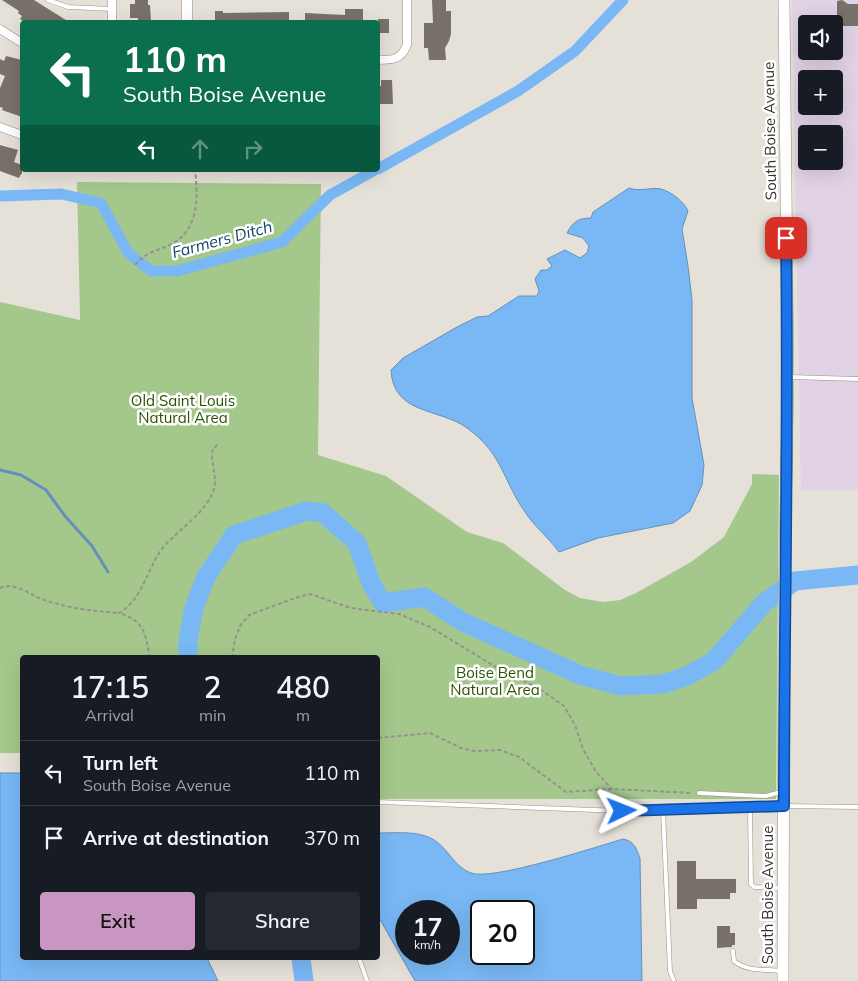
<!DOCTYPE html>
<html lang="en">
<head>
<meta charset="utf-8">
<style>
  body { margin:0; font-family:Mulish,sans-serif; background:#242831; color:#f1f3f6; height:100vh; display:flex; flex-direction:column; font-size:19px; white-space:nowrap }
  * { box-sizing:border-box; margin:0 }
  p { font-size:16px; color:#9ea1a6 }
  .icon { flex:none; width:28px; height:28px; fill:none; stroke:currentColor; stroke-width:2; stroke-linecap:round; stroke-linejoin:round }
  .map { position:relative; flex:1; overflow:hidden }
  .panel { position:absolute; left:20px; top:655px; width:360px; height:305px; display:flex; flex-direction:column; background:#171b24; border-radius:5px; box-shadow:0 5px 20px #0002 }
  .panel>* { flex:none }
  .hud { position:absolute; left:20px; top:20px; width:360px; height:152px; border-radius:5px; box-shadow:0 5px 20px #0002; background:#0b6e4f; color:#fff; overflow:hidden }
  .controls { position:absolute; left:798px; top:15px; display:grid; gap:10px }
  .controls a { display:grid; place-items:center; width:45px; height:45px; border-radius:5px; background:#171b24; box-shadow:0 5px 20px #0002; font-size:25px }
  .speed { position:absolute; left:395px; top:900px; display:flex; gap:10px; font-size:25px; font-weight:700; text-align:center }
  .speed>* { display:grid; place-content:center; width:65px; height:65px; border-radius:50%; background:#171b24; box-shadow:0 5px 20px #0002; line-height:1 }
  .speed small { font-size:12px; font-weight:400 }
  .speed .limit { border:2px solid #111; border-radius:8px; background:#fff; color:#111 }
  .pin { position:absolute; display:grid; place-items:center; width:42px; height:42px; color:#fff; margin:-21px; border-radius:10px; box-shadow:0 2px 8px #0006 }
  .me { position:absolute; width:55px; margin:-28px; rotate:88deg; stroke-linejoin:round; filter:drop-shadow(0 0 4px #0008) }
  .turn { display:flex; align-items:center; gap:18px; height:105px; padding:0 20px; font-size:22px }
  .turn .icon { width:65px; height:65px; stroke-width:2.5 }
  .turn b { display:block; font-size:35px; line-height:42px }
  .lanes { display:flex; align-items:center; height:48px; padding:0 20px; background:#0003; justify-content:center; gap:25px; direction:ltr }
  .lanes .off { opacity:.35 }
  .eta { display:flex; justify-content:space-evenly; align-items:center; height:85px; text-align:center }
  .eta b { font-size:30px; font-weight:600; line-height:35px }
  .action { display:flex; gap:10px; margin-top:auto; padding:10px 20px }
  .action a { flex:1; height:58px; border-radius:5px; background:#c996c1; color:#111; font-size:20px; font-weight:600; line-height:58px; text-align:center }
  .action a+a { background:#242831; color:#f1f3f6 }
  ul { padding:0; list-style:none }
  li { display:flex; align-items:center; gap:15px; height:65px; padding:0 20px; border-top:1px solid #363941 }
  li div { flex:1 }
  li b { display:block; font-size:19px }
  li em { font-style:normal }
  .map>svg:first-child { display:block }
  .industrial { fill:#e1d2e5; fill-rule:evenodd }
  .green { fill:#a4c88c }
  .water { fill:#79b8f5; stroke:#6490b9; fill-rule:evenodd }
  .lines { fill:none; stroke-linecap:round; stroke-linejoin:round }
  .stream { stroke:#6490b9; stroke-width:3 }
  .canal { stroke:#79b8f5; stroke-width:11 }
  .river { stroke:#79b8f5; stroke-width:19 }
  .building { fill:#78716a }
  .service-casing { stroke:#969189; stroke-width:5 }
  .minor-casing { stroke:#969189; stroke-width:9 }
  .tertiary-casing { stroke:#969189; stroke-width:11 }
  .secondary-casing { stroke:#969189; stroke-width:12 }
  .path { stroke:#96928c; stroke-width:2; stroke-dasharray:4 2.5; stroke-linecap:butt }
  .service { stroke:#fff; stroke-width:4 }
  .minor { stroke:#fff; stroke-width:8 }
  .tertiary { stroke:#fff; stroke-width:10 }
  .secondary { stroke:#fff; stroke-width:11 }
  .route-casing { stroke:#114b97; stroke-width:12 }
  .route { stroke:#1a73e8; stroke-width:9 }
  .labels { text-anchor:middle; stroke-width:5; stroke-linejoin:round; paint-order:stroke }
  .street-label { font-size:15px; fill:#34322e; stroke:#fff }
  .park-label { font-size:15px; fill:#2c5200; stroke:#fff }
  .water-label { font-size:16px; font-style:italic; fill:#15436a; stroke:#fff }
</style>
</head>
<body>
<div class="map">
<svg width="858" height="981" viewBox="0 0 858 981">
  <rect width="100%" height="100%" fill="#e6e1d8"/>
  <path class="industrial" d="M792,0H858V490H801ZM806,24H834V51H806ZM806,79H834V106H806ZM806,134H834V161H806Z"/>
  <path class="green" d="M77,182L321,184L318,455L386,476L467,532L503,543L565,590L580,598L603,602L620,600L636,593L691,562L724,537L752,484V474L779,475L776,799H378V658H22V753H0V302L80,320Z"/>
  <path class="water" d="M629,188C640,192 650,187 661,189C672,192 684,202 688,211L682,229L688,266L692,300V398L704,465L702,485L690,511L673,523L598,538L559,552C549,538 534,526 525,512C502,479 503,454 467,428C440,408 393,415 391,370L403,358L457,327L477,317L488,316L519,296H537L539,291L535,279L541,270H547L552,266L547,259L565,250L580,258L587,253L589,246L583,238L567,233C573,222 578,218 591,218L593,212Z
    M0,773H22V958H207L218,981H0Z
    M378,833C396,833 422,830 437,842C450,852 455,867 471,873C492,881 596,847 623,839C634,841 636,848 640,858L642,981H415L378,916ZM406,911H449V954H406ZM481,911H524V954H481Z"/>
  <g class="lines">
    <path class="stream" d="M0,470L21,475L46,490L65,516L92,546L108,572"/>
    <path class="canal" d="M378,169L518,91L575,51L623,0
      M0,196L61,194L101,203L128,253L151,271H177L282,242L330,195L375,170"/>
    <path class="river" d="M188,658V640L194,608L206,577L234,535L307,511L323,513L357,543L371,583L383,603L424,597L463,622L580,675L621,686L663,684L687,676L714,661L765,602L795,581L858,575
      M301,958L304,981"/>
  </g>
  <path class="building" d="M2,0H34L69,22H25L20,19L22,16L18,13L19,11Z
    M135,0H148V5H150L151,22H138V18H130V4H135Z
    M432,0H446V11H451V34L449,41L445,48L446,60H429L428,48H424V23H433Z
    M842,0L848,4H858V26H837V1Z
    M345,9H363V22H305V13L345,15Z
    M215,11H223V13L289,12V22H215Z
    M378,19H389V33H378Z
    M6,56L22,60V117L2,110L3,108L0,107V88L5,76L0,74V59L4,61Z
    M381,80H392L393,104H378V86H381Z
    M0,145L18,150L14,162L22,165V174H21L19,178L0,171Z
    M677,861H696V879H736V893H730V899H697V909H677Z
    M717,926H730V933H735V945H732V947L717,948Z"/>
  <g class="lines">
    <defs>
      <path id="service" d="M48,0L68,7L112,9
        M790,377L858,379
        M699,793L766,796L781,792
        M378,802L622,811L784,806L858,807
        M750,807L751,884L754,887L783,888
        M663,810L670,971L674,981
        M733,951L734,961C747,972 765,969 781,971
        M359,958L367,981"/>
      <path id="minor" d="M112,22V0
        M0,29L22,43
        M378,60C392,60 401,60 407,45V0
        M0,127L22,135"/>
      <path id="tertiary" d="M187,22V0"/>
      <path id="secondary" d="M783,981L784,607L788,377L784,0"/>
    </defs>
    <use href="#service" class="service-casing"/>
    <use href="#minor" class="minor-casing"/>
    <use href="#tertiary" class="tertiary-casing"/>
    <use href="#secondary" class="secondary-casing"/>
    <path class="path" d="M135,265C149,249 158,252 175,242C199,227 198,195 195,170
      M0,588C13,582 26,592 37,597C63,608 92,611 119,613
      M150,658C145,633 145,621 119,613C140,602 147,572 159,553C174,531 202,518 213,492C218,481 212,466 212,454L213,449L219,443
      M232,658L235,639L240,626L249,615L295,598L310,594L351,608L399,614L430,627L494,666L540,689L564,706L575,725L583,749L596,772L612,789
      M378,738L430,733L461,748L475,751L500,750L519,757L566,792L612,789L692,793"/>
    <use href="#service" class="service"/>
    <use href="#minor" class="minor"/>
    <use href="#tertiary" class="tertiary"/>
    <use href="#secondary" class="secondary"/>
  </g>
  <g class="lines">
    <defs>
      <path id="route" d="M622,811L784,806C784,617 789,427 786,238"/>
    </defs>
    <use href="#route" class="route-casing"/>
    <use href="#route" class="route"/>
  </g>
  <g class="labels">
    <g class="street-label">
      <text transform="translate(770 131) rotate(-91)" y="5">South Boise Avenue</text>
      <text transform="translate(768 895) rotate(-90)" y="5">South Boise Avenue</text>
    </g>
    <g class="park-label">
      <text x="183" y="406">Old Saint Louis<tspan x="183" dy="17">Natural Area</tspan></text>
      <text x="495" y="678">Boise Bend<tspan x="495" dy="17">Natural Area</tspan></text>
    </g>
    <g class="water-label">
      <text transform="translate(222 239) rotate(-15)" y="6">Farmers Ditch</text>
    </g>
  </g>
</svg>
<div class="controls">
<a><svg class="icon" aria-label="sound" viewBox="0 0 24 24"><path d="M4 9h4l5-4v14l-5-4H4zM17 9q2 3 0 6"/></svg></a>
<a>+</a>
<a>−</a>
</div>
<div class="speed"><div>17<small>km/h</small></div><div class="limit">20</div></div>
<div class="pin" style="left:786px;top:238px;background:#d93025"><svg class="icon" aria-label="arrive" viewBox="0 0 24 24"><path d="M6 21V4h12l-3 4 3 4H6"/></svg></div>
<svg class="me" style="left:622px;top:811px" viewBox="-20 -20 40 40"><path d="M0-17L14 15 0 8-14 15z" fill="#1a73e8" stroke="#fff" stroke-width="4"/></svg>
<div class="hud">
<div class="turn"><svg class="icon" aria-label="left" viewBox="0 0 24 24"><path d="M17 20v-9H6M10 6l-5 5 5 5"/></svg><div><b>110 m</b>South Boise Avenue</div></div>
<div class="lanes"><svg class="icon" aria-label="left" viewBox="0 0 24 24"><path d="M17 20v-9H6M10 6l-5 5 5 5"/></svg><svg class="icon off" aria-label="ahead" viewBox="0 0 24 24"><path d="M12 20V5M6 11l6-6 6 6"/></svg><svg class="icon off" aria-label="right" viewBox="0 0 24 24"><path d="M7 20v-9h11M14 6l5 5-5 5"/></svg></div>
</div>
<section class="panel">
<div class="eta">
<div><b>17:15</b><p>Arrival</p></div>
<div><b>2</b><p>min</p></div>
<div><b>480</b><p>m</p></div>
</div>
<ul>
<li><svg class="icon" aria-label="left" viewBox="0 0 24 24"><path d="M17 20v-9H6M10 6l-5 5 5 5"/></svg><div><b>Turn left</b><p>South Boise Avenue</p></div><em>110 m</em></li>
<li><svg class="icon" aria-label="arrive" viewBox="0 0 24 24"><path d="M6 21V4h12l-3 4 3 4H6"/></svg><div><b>Arrive at destination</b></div><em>370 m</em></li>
</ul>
<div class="action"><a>Exit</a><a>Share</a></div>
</section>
</div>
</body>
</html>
